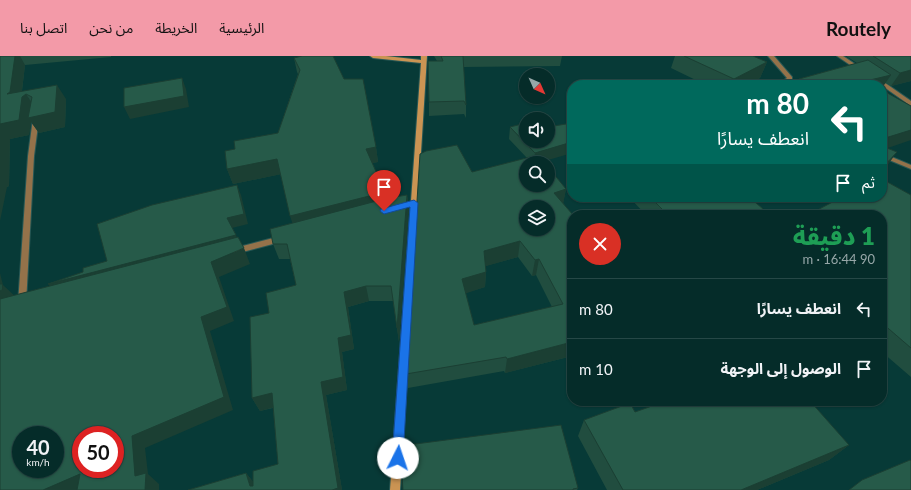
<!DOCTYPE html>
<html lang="ar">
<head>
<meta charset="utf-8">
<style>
  body { margin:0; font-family:Lato,"Noto Sans Arabic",sans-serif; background:#0e3431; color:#f1f3f6; direction:rtl; height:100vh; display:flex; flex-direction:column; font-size:15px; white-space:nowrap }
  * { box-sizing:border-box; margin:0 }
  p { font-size:13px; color:#97a7a8 }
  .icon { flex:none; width:22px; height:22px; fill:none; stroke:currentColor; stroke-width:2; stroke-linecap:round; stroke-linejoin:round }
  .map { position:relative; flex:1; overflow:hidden; direction:ltr }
  .side { position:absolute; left:567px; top:154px; width:320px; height:196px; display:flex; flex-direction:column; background:#052c29; border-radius:16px; box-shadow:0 1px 3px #0004,0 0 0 1px #264846; direction:rtl }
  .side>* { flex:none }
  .hud { position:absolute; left:567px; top:24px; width:320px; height:122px; border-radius:16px; box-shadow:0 1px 3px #0004,0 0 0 1px #264846; direction:rtl; background:#00695c; color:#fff; overflow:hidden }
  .needle { width:26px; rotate:135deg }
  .fabs { position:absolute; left:519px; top:12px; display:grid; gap:8px }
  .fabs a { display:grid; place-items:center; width:36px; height:36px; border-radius:50%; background:#052c29; box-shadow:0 1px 3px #0004,0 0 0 1px #264846; font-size:20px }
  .speed { position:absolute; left:12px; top:370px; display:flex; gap:8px; font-size:20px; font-weight:700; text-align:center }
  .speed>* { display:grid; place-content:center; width:52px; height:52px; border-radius:50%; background:#052c29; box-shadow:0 1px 3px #0004,0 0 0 1px #264846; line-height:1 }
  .speed small { font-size:10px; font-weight:400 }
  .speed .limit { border:6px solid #d22; background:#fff; color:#111 }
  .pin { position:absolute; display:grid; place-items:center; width:34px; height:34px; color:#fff; margin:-41px -17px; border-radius:50% 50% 50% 0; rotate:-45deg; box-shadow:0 0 4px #0007 }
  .pin .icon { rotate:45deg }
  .me { position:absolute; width:44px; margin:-22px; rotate:4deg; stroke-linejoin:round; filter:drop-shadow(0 0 3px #0008) }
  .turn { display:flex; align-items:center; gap:14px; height:84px; padding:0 12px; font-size:18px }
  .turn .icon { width:52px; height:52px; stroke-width:2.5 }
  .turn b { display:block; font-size:28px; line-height:34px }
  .then { display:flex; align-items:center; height:38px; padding:0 12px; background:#0003; gap:8px; font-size:15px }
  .round { display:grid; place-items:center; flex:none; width:42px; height:42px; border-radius:21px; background:#0e3431 }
  .overview { display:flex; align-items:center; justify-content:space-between; height:68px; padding:0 12px }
  h1 { font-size:24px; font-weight:800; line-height:30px; color:#1e9e55 }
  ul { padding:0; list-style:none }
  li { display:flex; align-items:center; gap:12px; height:60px; padding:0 12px; border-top:1px solid #264846 }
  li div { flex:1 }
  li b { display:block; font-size:15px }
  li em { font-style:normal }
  header { display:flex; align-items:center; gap:24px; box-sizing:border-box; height:56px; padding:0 20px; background:#f39aa8; color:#111 }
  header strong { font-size:19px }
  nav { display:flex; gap:22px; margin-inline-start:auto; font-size:14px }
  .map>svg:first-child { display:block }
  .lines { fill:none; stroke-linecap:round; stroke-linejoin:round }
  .street-casing { stroke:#285855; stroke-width:2 }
  .secondary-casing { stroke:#285855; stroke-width:2 }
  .street { fill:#94724a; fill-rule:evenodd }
  .secondary { fill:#cb9453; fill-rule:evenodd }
  .wall { fill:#214d3f; fill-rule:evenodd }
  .shaded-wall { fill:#1b3f33 }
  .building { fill:#265a49; stroke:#1b3f33; fill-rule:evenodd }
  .route { fill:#1a73e8; stroke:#114b97 }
</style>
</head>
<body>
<header>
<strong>Routely</strong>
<nav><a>الرئيسية</a><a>الخريطة</a><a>من نحن</a><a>اتصل بنا</a></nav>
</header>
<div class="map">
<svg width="911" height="434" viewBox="0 0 911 434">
  <rect width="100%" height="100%" fill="#073a37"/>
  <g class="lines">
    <defs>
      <path id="street" d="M768,0H774L792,21V23L784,29H777L787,22Z
        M837,0H843L864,14L859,15Z
        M874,22H878L911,45V50L874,24Z
        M36,60L39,62L34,100L26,248L25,250H19L18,248L28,100L33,62Z
        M882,97L911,109V113L882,101Z
        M281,180L284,181L285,183L284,185L235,198L231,195L235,192Z"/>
      <path id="secondary" d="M370,0H386L421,4V0H427L400,434H390L421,7L373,2Z"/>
    </defs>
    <use href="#street" class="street-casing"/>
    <use href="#secondary" class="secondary-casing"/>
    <use href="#street" class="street"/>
    <use href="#secondary" class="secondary"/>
  </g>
  <path class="wall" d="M0,0H111V1L25,9L22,35L66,43L65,71L39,77L31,66L29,79L10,83L9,130L7,131Z
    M434,0H562L560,10L463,11L466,49V62L464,58L429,60V46L437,5Z
    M675,0H753L767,6L760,22L746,29H706L671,12Z
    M846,0H911V25L891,30L886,27L882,29H796L799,23L857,7Z
    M294,2L376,91L378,106L372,107L385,136L386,142L407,139L409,154L399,286L393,245H369L348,251L354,293L342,296L347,334L326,339L342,434H188L246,417L253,426L278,408L273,352L260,355L252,342L269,257L296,229L290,203H279L273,188L293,167L281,118L233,128L227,113L235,93L278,77L298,18L297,16Z
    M510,71L543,105L566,133L563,147L572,159V300L505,317L504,315L408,332L406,318L472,116L527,102L509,83ZM518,201L532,220L536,219L552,251L474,269L465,237L485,231L486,216L485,210Z
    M911,139V321L882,296V159Z
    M629,141H749L770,159H646Z
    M635,356L849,389L829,404L757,434H607L578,380L584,364Z
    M578,432L577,434H403Z"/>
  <path class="shaded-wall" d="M15,0H20L25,9L20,50L7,38Z
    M767,6L760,22L746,29H731L734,23Z
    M911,14V25L891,30L900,17Z
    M891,19L882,32V29H864L866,25Z
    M182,22L186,33L189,51L130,63L124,51Z
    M57,29L66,43L65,71L39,77L31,66L29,79L10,83L9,130L7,131L0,165V68L22,41L26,38L36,53Z
    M911,74V84L882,94V83Z
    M572,86V97L538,107H533L535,97Z
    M376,91L378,106L368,108L366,93Z
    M897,96L887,110L882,115V112Z
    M277,103L282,118L233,128L227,113Z
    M237,129L241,139L248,168L232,172L227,162Z
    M566,133L563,149L554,137Z
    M385,136L387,151L295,175L290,160Z
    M407,139L409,154L399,286L397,272Z
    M236,179L241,190L57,238L48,228Z
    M520,185L518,201L483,211L484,195Z
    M244,192L250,208L219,221L234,265L210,275L233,354L145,392L148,418L159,428V434H145L135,420L132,380L201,261L211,206Z
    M539,203L536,219L532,220L535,204Z
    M486,216L485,231L461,239L462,223Z
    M0,217L3,229L17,242L0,254Z
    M366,230L369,245L348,251L354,293L342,296L347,334L326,339L342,434H332L321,326L338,282L344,236Z
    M572,286V300L505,317L507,303Z
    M272,337L279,350L260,355L252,342Z
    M849,389L829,404L757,434H741Z
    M246,417L255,428L256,434L250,430Z
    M80,418L84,434H43Z"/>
  <path class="building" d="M0,0H15L10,36L7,38L57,29L55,56L28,62L32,41L26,38L22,41L19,64L0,68Z
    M302,0H333L344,23H363L376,91L366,93L385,136L290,160L277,103L227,113L225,95L235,93L234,85L278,77L300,14L294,2Z
    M441,0H463L466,49L464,45L429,46L428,5H443Z
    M684,0H753L767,6L734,23Z
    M873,0H911V14L900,17Z
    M868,4L891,19L866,25L873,29H810L799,23Z
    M182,22L184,40L124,51V32Z
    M585,28L630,29H586Z
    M882,34L911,50V74L882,83Z
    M526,67V85H548V71L572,67V86L535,97L510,71Z
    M457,89L472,116L538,99L544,107H526V129H548V111L566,133L554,137L573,159H572V286L507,303L506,301L406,318L420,98L426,95ZM526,151H548V173H526ZM520,185L535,204L539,203L563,248L474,269L462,223L486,216L484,195Z
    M882,90L897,96L882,112Z
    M882,123L911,139V292L882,267V159H808L842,141H882Z
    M237,129L244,158L227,162L236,179L48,228L83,216V212L107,205L97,168L152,149Z
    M407,139L397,272L391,230H366L344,236L351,279L338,282L343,321L321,326L338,432L332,434H188L246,417L250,430H253V415L278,408L272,337L252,342L250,261L269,257L266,237L296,229L287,188H273L270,173L388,142Z
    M650,141H749L770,159H668Z
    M238,181L244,192L211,206L227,251L201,261L224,341L132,380L135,420L146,417L145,434H77L80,418L43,434H0V243ZM21,379H55V413H21ZM81,379H115V413H81Z
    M0,228H2V234L0,235Z
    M666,345H810L849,389L741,434H623L584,364L630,347L635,356Z
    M561,369L578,432L573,433V434H403L400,390Z
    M910,404L911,405V434H849L862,424Z"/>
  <path class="route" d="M414,144L418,147L403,402L402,406L398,408L393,406L392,402L410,151L384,158L380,155L381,153Z"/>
</svg>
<div class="fabs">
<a><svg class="needle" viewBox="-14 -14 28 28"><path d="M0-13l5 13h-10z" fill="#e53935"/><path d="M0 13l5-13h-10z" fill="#97a7a8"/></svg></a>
<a><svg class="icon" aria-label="sound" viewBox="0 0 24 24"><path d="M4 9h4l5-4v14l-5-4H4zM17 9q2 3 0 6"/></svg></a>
<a><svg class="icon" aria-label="search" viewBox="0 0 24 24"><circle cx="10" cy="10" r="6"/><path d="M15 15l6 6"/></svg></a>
<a><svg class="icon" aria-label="layers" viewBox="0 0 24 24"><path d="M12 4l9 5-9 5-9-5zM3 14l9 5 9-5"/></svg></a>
</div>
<div class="speed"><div>40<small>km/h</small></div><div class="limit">50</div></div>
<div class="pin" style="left:384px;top:155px;background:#d93025"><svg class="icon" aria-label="arrive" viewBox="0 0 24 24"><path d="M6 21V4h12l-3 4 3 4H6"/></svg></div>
<svg class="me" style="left:398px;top:402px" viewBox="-20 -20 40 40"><circle r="19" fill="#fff"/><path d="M0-13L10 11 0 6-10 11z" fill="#1a73e8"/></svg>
<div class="hud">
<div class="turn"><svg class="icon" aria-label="left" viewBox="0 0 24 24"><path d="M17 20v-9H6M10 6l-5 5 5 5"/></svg><div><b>80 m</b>انعطف يسارًا</div></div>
<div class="then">ثم<svg class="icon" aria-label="arrive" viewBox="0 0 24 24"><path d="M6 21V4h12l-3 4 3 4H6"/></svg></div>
</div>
<section class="side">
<div class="overview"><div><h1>1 دقيقة</h1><p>90 m · 16:44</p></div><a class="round" style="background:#d93025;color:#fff"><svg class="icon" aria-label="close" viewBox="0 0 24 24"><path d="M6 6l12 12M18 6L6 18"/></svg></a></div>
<ul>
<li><svg class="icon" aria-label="left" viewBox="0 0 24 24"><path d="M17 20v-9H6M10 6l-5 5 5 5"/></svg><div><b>انعطف يسارًا</b></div><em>80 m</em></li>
<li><svg class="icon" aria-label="arrive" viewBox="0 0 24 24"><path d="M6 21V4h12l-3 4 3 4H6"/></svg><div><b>الوصول إلى الوجهة</b></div><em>10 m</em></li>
</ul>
</section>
</div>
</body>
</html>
